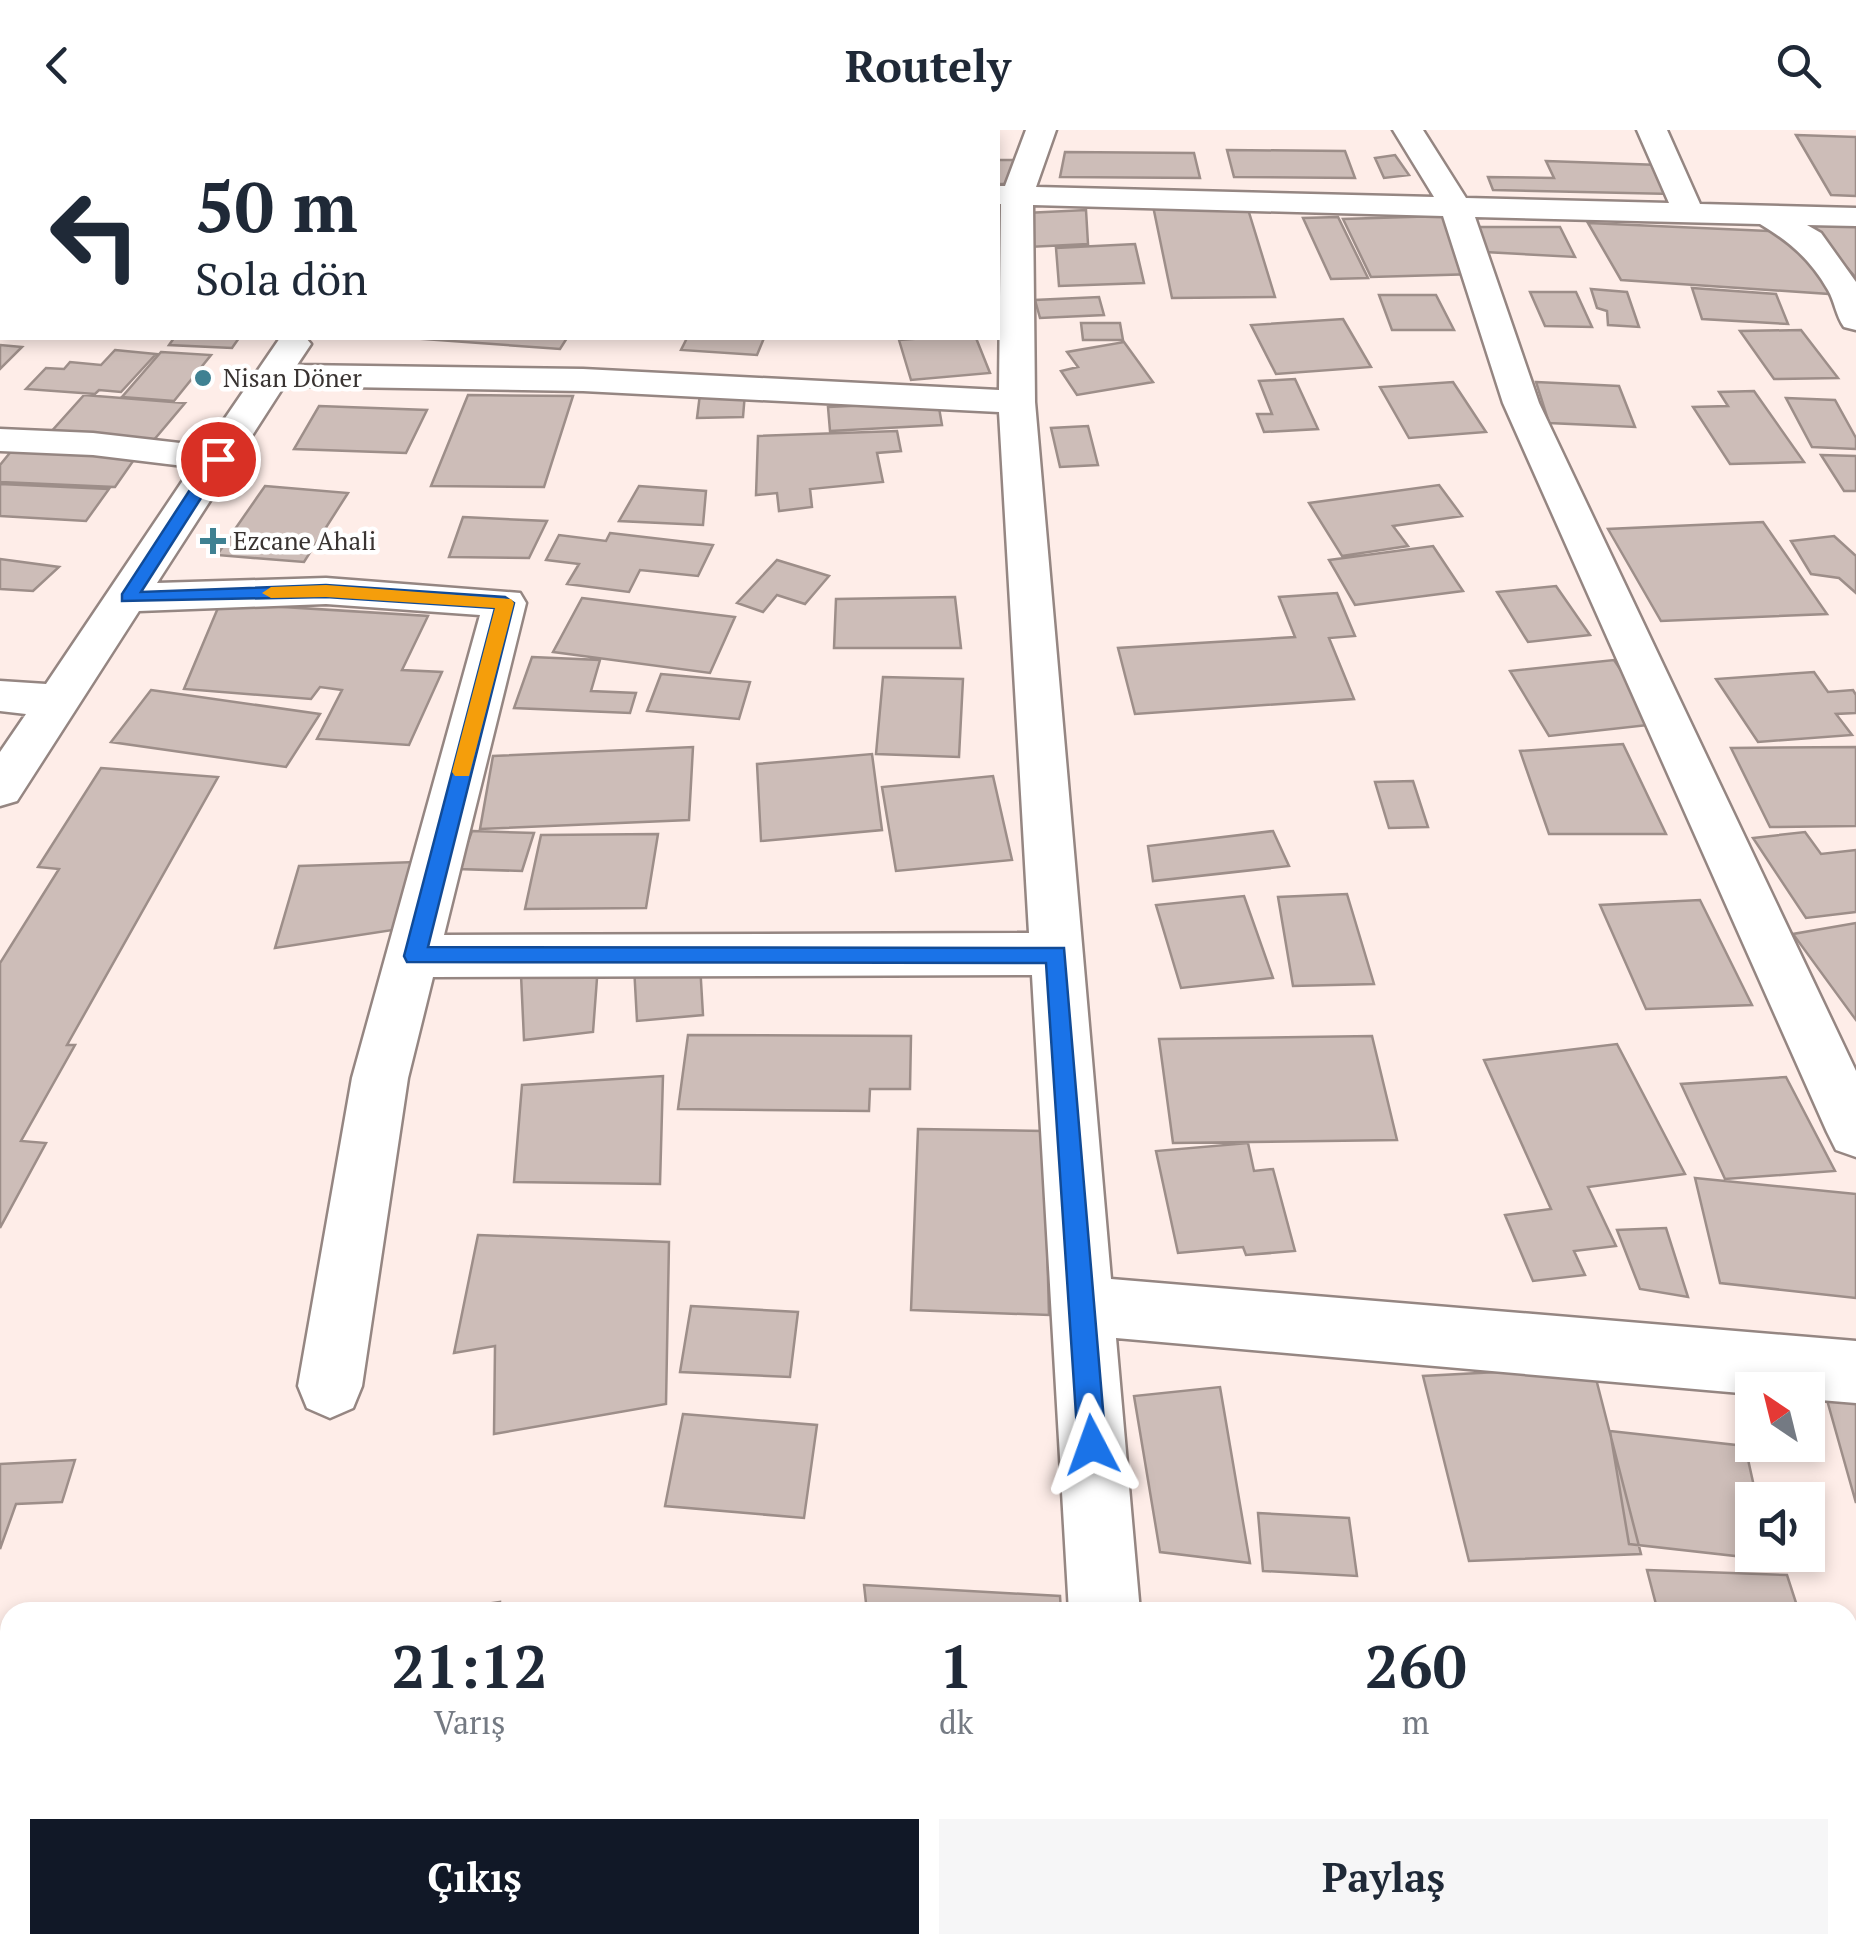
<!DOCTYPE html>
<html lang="tr">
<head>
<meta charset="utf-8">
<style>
  body { margin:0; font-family:"PT Serif",serif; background:#f6f6f7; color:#1f2937; height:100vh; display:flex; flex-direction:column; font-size:38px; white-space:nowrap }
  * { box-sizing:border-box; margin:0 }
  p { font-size:32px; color:#747a83 }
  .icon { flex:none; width:55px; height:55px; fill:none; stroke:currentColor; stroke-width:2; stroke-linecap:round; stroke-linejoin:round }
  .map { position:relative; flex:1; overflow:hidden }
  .panel { position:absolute; left:0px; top:1472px; width:1858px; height:352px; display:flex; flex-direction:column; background:#fff; border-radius:30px 30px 0 0; box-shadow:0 5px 15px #0003 }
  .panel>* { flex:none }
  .top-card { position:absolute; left:0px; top:0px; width:1000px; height:210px; box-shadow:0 5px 15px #0003; background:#fff; color:#1f2937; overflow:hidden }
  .needle { width:65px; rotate:325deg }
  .buttons { position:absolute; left:1735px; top:1242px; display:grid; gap:20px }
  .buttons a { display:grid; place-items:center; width:90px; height:90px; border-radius:0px; background:#fff; box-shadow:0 5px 15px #0003; font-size:50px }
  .pin { position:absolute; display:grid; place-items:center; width:85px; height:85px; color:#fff; margin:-42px; border:5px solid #fff; border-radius:50%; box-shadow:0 2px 10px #0007 }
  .me { position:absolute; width:110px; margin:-55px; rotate:356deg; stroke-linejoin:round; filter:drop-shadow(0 0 8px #0008) }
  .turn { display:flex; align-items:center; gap:35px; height:210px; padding:0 30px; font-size:45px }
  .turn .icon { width:130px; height:130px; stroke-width:2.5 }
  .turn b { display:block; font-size:70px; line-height:85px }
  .eta { display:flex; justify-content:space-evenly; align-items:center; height:170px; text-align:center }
  .eta b { font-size:60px; font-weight:700; line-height:70px }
  .button { display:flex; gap:20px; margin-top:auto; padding:20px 30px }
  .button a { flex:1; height:115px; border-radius:0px; background:#111827; color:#fff; font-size:40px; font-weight:700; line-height:115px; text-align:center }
  .button a+a { background:#f6f6f7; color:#1f2937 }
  header { display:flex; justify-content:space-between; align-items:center; height:130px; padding:0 30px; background:#fff; font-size:45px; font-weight:700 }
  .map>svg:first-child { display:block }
  .building { fill:#cdbdb8; stroke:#9d8e89; stroke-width:2.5 }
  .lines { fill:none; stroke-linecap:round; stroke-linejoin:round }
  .minor-casing { stroke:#958682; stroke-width:5 }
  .minor { fill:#fff; fill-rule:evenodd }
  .route { fill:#1a73e8; stroke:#114b97; stroke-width:2.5 }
  .slow { fill:#f59e0b }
  .poi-dot { fill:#3f8192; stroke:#fff; stroke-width:4 }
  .labels { text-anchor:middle; stroke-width:9; stroke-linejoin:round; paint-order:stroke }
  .far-poi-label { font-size:25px; fill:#393331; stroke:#fff; text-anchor:start }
</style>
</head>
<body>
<header><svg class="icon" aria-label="back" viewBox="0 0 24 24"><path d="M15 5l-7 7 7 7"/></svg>Routely<svg class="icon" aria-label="search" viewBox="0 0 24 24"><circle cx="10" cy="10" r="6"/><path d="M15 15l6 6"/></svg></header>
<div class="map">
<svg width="1856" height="1824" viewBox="0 0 1856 1824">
  <rect width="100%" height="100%" fill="#feede8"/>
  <path class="building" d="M74,0H204L73,2Z
    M311,0H406L308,2Z
    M574,0H685L573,2Z
    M1796,5L1856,7V66L1831,65Z
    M1227,20L1345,21L1355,48L1234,47Z
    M1065,22L1194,23L1200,48L1060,47Z
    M1395,25L1409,45L1384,48L1375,28Z
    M998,30H1016L1014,54H998Z
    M1546,31L1660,35L1672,64L1493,60L1488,47L1554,48Z
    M1153,76H1247L1275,167L1172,168Z
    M1086,80L1088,114L1028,117L1026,83Z
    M1442,86L1476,144L1371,147L1343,89Z
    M1338,87L1368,148L1331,149L1303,88Z
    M1588,93L1791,102L1830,164L1621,150Z
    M1856,94V148L1810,95Z
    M1476,97H1560L1575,127L1485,122Z
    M1135,114L1144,153L1059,156L1056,118Z
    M1692,158L1776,164L1788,194L1702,189Z
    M1591,159L1627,162L1639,197L1608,195L1607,181L1597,178Z
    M1530,162H1576L1592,197L1545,196Z
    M1379,165H1436L1454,200H1392Z
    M1099,167L1104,185L1040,188L1035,170Z
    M1343,189L1371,237L1276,244L1251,195Z
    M1081,193H1120L1123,210H1083Z
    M1801,200L1838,248L1774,249L1740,201Z
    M174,208H239L232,218L169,215Z
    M410,208H567L560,219Z
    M687,208H764L757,225L681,220Z
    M925,208H976L990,243L911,250L899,210Z
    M1124,212L1153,252L1077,265L1061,241L1078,237L1067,222Z
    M0,215L22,217L0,239Z
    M115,220L156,224L121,262L99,260L95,264L26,259L46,238L64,239L70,232L101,235Z
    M161,222L211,225L174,271L122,267Z
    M1295,249L1318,299L1264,302L1257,284H1272L1259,251Z
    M1453,252L1486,302L1409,308L1380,257Z
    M1536,252L1619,256L1635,297L1549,293Z
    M1754,261L1804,332L1730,334L1693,277L1728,276L1719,262Z
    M745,263L743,287L697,288L700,264Z
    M84,265L185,273L153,311L50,303Z
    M468,265L573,266L544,357L431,356Z
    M1786,268L1835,270L1856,308V319L1812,317Z
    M938,272L942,295L830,301L828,277Z
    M319,276L427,280L406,323L294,319Z
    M1088,296L1098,335L1060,337L1051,298Z
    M897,301L901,321L877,323L883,352L810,359L812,377L779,381L777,363L756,365L758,306Z
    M13,319L138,324L115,357L0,352V335Z
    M1821,325L1856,326V361H1844Z
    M0,354L109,359L86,391L0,386Z
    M1439,355L1462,386L1393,396L1408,416L1342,426L1309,373Z
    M265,356L348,363L304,432L217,425Z
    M639,356L706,361L703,395L619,391Z
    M463,387L547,391L529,428L449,427Z
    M1763,392L1827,484L1661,491L1608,399Z
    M610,403L713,415L698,446L640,440L629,462L567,454L579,434L546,430L559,405L606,411Z
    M1834,406L1856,426V463L1839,448L1811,444L1791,411Z
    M1433,416L1463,461L1355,475L1329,430Z
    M0,429L59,437L33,461L0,459Z
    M777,430L829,446L805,474L777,465L763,482L737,473Z
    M1556,456L1590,505L1528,512L1497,462Z
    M1337,463L1355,506L1329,508L1354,569L1135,584L1118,518L1295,507L1279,467Z
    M955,467L961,518H834L836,469Z
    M582,468L735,487L710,543L553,522Z
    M220,473L428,486L402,540L442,542L409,615L317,609L342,560L320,557L311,569L184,559Z
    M532,527L600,530L591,561L636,563L630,583L514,578Z
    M1614,530L1657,594L1549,606L1510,541Z
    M1814,542L1828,562L1853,560L1856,565V583L1836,584L1852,605L1758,612L1716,549Z
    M661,544L750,552L739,589L647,581Z
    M883,547L963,549L959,627L876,624Z
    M151,560L320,584L286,637L111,612Z
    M1623,614L1666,704H1549L1520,621Z
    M693,617L689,690L480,699L493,626Z
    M1856,617V696L1770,697L1731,618Z
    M872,624L882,700L761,711L757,634Z
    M101,638L218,647L67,915H75L21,1011L46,1013L0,1098V833L59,739L38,737Z
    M993,646L1012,730L896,741L882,657Z
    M1413,651L1428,697L1389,698L1375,652Z
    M472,701L534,703L522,741L458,739Z
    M1273,701L1289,736L1153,751L1148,716Z
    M1805,702L1821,724L1856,720V782L1806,788L1753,708Z
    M658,704L646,778L525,779L541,705Z
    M415,732L406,798L275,818L299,736Z
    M1347,764L1374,854L1293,856L1278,767Z
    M1244,766L1273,848L1181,858L1156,775Z
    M1700,770L1752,875L1646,879L1600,775Z
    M1856,793V890L1793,804Z
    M700,834L703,885L637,891L634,836Z
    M598,835L593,902L524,910L521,845Z
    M688,905L911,906L910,959H870L869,981L678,979Z
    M1372,906L1397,1010L1173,1013L1159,909Z
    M1617,914L1685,1044L1588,1057L1616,1116L1574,1121L1585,1145L1533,1151L1505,1085L1551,1079L1484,930Z
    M663,946L660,1054L514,1052L522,955Z
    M1786,947L1835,1041L1725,1049L1681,954Z
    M918,999L1044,1001L1049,1185L911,1180Z
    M1248,1013L1254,1041L1273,1039L1295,1121L1246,1125L1243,1117L1178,1123L1156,1021Z
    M1695,1048L1856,1064V1168L1720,1153Z
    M1666,1098L1688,1167L1640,1159L1617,1100Z
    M478,1105L669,1112L666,1274L494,1304L495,1216L454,1223Z
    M691,1176L798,1182L790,1247L680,1242Z
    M1593,1237L1641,1424L1469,1431L1423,1246Z
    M1220,1257L1250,1433L1160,1422L1134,1266Z
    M1827,1270H1856V1373Z
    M683,1284L817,1295L804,1388L665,1376Z
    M1610,1301L1745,1316L1757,1370H1752V1425H1770L1771,1430L1629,1414Z
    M75,1330L62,1372L16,1374L0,1419V1334Z
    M1258,1383L1349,1388L1357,1446L1263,1441Z
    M1647,1440L1787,1445L1799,1482H1658Z
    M864,1455L1060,1466L1061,1482H867Z
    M500,1472V1482H430Z
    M1463,1476L1578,1482H1465Z
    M73,1815H201L200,1824H70Z
    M371,1815H544L535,1817V1824H371Z
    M584,1815H696L695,1824H583Z
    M772,1815H972V1824H771Z
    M1331,1815H1370L1371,1824H1309L1308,1819Z"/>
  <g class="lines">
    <defs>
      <path id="minor" d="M1026,0H1056L1036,57L1434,67L1393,0H1423L1466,68L1669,73L1637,0H1667L1700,74L1856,78V96L1807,95L1821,103L1856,152V200L1844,197C1836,186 1835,172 1828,160C1810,129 1790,112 1760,94L1475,87L1539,273L1856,941V1027L1836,1020L1827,1002L1503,273L1443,86L1033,75L1035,272L1111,1149L1856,1211V1273L1808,1269V1260H1752V1264L1116,1208L1140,1482H1069L1032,845L433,847L408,948L362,1256L353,1278L330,1288L307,1278L298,1256L352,948L480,485L326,474L139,481L17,671L0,676V622L26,584L0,581V551L46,554L192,337L93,325L0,321V299L93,303L206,316L280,208H306L311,214L297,235L583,239L999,260L1001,74H998V56H1005ZM284,256L583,261L999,282L1029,803L444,805L526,473L520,463L326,448L157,453Z
        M0,57H2V75H0Z
        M0,1716H10V1796H0Z
        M1089,1815H1169L1170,1824H1090Z"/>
    </defs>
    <use href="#minor" class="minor-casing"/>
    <use href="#minor" class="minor"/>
  </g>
  <path class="route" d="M218,324L226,329L141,462L326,455L505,467L514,473L428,817L1064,818L1106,1315L1102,1325L1092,1329L1082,1325L1078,1315L1046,833L407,832L404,826L495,478L326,467L122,471V464L210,329Z"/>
  <path class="slow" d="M326,455L511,469L514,473L469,646H455L452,642L495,478L326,467L271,468L262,463L271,457Z"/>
  <g class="poi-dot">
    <circle cx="203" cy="248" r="10"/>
    <path d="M208 396h10v10h10v10h-10v10h-10v-10h-10v-10h10z"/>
  </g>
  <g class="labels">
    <g class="far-poi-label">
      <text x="223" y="257">Nisan Döner</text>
      <text x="233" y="420">Ezcane Ahali</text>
    </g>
  </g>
</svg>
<div class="buttons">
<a><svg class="needle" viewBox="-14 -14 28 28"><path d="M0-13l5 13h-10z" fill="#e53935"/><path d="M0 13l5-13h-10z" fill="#747a83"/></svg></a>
<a><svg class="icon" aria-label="sound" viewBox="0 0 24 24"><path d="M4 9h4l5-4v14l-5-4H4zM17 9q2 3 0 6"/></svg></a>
</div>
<div class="pin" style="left:218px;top:329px;background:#d93025"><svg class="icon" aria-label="arrive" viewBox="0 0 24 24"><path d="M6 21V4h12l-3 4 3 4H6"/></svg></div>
<svg class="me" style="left:1092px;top:1315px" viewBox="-20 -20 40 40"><path d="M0-17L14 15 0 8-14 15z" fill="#1a73e8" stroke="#fff" stroke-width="4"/></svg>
<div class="top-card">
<div class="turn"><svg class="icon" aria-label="left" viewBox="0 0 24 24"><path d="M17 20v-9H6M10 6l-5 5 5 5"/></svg><div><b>50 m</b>Sola dön</div></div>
</div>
<section class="panel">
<div class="eta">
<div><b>21:12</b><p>Varış</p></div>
<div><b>1</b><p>dk</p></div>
<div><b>260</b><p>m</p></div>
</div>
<div class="button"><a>Çıkış</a><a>Paylaş</a></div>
</section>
</div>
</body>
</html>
